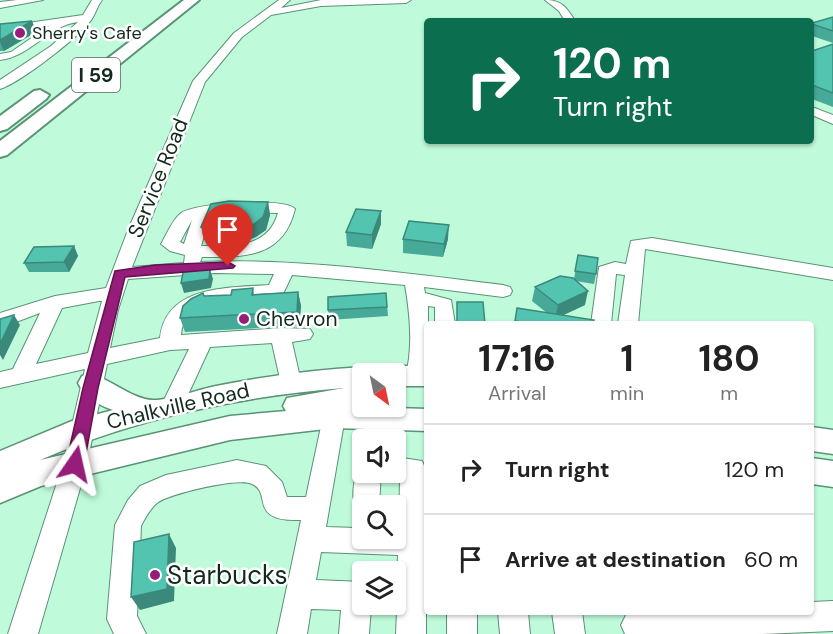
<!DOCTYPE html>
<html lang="en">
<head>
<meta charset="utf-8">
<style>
  body { margin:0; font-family:"DM Sans",sans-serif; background:#f6f6f6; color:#222; height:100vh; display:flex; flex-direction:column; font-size:22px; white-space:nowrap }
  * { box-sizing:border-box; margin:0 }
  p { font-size:20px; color:#767676 }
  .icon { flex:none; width:33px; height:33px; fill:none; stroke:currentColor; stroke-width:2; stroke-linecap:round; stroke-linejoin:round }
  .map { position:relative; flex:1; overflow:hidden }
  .panel { position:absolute; left:424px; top:321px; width:390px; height:294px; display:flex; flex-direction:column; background:#fff; border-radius:6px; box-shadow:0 2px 4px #0004 }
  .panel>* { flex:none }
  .hud { position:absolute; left:424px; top:18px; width:390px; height:126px; border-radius:6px; box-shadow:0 2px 4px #0004; background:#0b6e4f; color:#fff; overflow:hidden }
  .needle { width:39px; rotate:147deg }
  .tools { position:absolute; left:352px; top:363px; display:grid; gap:12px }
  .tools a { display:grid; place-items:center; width:54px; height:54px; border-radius:6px; background:#fff; box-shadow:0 2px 4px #0004; font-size:30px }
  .pin { position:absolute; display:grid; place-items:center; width:51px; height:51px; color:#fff; margin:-62px -26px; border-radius:50% 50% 50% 0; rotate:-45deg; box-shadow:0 0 6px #0007 }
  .pin .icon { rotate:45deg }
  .me { position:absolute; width:66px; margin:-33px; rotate:11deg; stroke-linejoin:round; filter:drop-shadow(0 0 4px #0008) }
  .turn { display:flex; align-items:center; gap:21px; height:126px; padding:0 30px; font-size:27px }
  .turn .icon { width:78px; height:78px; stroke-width:2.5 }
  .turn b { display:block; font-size:42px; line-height:51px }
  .eta { display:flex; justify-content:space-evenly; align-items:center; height:102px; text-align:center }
  .eta b { font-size:36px; font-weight:700; line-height:42px }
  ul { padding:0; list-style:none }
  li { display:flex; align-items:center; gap:18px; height:90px; padding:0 30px; border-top:2px solid #e0e0e0 }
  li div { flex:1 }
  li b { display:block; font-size:22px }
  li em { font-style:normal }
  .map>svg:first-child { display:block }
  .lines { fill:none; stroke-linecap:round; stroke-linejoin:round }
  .minor-casing { stroke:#5a9275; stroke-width:2 }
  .major-casing { stroke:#5a9275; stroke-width:3 }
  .highway-casing { stroke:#5a9275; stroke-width:4 }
  .minor { fill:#fff; fill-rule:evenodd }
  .major { fill:#fff; fill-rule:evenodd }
  .highway { fill:#fff; fill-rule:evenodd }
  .wall { fill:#47a997 }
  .shaded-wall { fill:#3a897b }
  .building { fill:#53c4b0; stroke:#3a897b; stroke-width:1.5 }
  .route { fill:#961d79; stroke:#62134f; stroke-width:1.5 }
  .poi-dot { fill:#961d79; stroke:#fff; stroke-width:2 }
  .labels { text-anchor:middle; stroke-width:5; stroke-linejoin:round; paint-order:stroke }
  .far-poi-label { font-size:18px; fill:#12291d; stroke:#fff; text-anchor:start }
  .shield { fill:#fff; stroke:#596961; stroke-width:1.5 }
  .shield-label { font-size:20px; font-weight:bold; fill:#12291d }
  .street-label { font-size:21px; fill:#12291d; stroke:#fff }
  .poi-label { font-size:21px; fill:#12291d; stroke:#fff; text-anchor:start }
  .near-poi-label { font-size:26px; fill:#12291d; stroke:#fff; text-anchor:start }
</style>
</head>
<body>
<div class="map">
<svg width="833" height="634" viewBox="0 0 833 634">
  <rect width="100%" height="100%" fill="#bffbda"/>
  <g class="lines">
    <defs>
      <path id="minor" d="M17,0H43L0,8V2Z
        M92,0H102C98,5 96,12 93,17C85,33 20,83 0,89V80L51,46L78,22C47,26 32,56 0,60V54L11,52L49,26L0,33V27L83,15Z
        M279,0H290L281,8L321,0H411L406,3L321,6L271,15L242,37L205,82L132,267L184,263L185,255L170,251L161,244C167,234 172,220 181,213C195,203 285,197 295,209C283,258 245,257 202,257L200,262C301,258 403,273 503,285L510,287L512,291L510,295L503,297L424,287L425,293L451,300L455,324H435V307L428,306V376L425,382L417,384L409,382C405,374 408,367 409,358C412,334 409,308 405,285L292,275L283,294C251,303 184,290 181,335L281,328L310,329L313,334L310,339L292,342L301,382L298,388L290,390L282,388L272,343L210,347L180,412L172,415L164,412L161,406L189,349L170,350L107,364L87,464L38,634H8L63,464L85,369L0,388V372L13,369L40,313L0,328V313L55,296L106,288L128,230L193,81L234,33ZM232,212L278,213C268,249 232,246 201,246L210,216ZM192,220L184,244L180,242ZM215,273L274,274L269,285C228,288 166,285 160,338L110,348L118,310L128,279ZM99,301H102L88,353L36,364L62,308Z
        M545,0C562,0 567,8 575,21H565L559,11Z
        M812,107L833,115V124L812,115Z
        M652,238L833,268V280L645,249L638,324H618L625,275L616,274L611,324H591L599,267L615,262L626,264L631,241Z
        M334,408L342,411L345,417L326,527L356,528L363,525V538H396V530H399L400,478L386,472H396V457L422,461L425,468L426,584L429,612H426V634H396L397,611L385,604H396L398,555L321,552L316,580L363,582V604H374L371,607L369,634H339L341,610L311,609L307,634H277L301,520C247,522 273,493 252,484C239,477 168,494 157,503C150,509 145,518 141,526L137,616L146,634H114L107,619L115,525L128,500L140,486L166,475L237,460L266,466L282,482L287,497H306L323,417L326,411Z
        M363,464V472H381L379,506H363V516L357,514C351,502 352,472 363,464Z
        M833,601V631L761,634H625L621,625L626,615L632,612H812V602Z
        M447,612H477V634H447Z
        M498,612H528L530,634H500Z
        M552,612H582L585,634H555Z"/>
      <path id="major" d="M396,366H428V386H396V374H384L387,369Z
        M363,367L374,374H363L362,407L428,409V431L334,428L230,440L41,486L0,503V451L72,421L113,410C98,405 85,397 78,383L82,376C102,369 127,399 153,400C167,401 200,389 216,386C266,376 312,370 363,367ZM344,388L287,398L283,406L286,411L230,416L40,460C134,419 241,396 344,388Z
        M812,427L833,430V454L812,451Z
        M812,458L833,461V487L812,484Z"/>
      <path id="highway" d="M184,0H199L7,155L0,157V141Z
        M40,90L49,95L46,99L7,129L0,131V116L34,91Z"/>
    </defs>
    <use href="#minor" class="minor-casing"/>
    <use href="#major" class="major-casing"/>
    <use href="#highway" class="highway-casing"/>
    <use href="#minor" class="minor"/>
    <use href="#major" class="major"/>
    <use href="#highway" class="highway"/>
  </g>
  <path class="wall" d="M833,17V43L812,36V23Z
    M32,21L36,32L4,51H0V24Z
    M833,44V107L812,99V51Z
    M268,202L270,215L266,230L256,237L248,240H205L201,227Z
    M381,224L372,249L347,246L346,232Z
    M403,239H448L443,257L403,253Z
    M74,246L78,256L69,272H29L24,263Z
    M578,255L596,274L594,284L576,281L585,305L563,315L593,324H515L517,308L547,313L532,301L535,287L574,279Z
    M253,288L254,294L298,292L301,306L299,326L185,332L180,318L204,296L231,295Z
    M386,293L388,316L329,320L328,310Z"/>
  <path class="shaded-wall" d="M32,21L36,32L4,51L0,42V40Z
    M268,202L270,215L266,230L256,237L248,240L245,227Z
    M381,211V224L372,249V235Z
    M449,225L448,239L443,257L444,244Z
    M74,246L78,256L69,272L64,262Z
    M210,269L213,279L211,288L184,293L181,283Z
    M588,291L585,305L555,319L558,305Z
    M298,292L301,306L299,326L297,312Z
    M14,315L20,325L3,360L0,355V344Z
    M169,534L176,548L174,601L140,610L131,597Z"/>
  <path class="building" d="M833,17V31L812,24V23Z
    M32,21L0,40V24Z
    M833,44V93L812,85V83L813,82H812V51Z
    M229,201L268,202L263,217L254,224L245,227H201L211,204Z
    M356,209L381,211L372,235L346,232Z
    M409,221L449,225L444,244L403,239Z
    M74,246L64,262L24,263L34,247Z
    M578,255L598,258L596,274L575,271Z
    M210,269L209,279L181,283L183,272Z
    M560,276L573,278L588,291L558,305L535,287Z
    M253,288L252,295L298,292L297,312L180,318L183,306L191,299L203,293L204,296L231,295L232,290Z
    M386,293L387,307L328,310V297Z
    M457,302H483L485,324H457Z
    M517,308L594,320L593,324H534L515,321Z
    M14,315L0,344V319Z
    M169,534L167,589L131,597L134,542Z"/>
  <path class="route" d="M228,262L235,266L233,268L125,277L98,388L84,464L81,469L75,472L69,469L66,464L83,388L115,271L155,265Z"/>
  <g class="poi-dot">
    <circle cx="20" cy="33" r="6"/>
    <circle cx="244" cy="319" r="6"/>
    <circle cx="155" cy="575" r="6"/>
  </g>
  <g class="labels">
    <g class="far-poi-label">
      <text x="32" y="39">Sherry's Cafe</text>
    </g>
    <rect class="shield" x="72" y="58" width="48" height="34" rx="4.5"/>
    <g class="shield-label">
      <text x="96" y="82">I 59</text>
    </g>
    <g class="street-label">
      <text transform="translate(158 178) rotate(-68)" y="7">Service Road</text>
      <text transform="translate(178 406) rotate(-13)" y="7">Chalkville Road</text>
    </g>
    <g class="poi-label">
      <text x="256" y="326">Chevron</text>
    </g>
    <g class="near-poi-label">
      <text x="167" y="584">Starbucks</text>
    </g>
  </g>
</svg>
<div class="tools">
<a><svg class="needle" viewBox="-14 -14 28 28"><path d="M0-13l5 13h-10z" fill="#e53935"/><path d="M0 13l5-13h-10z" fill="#767676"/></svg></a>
<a><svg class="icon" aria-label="sound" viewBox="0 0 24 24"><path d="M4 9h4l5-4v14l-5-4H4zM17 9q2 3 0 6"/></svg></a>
<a><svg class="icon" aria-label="search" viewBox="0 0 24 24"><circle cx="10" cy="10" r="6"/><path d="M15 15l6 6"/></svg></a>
<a><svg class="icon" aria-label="layers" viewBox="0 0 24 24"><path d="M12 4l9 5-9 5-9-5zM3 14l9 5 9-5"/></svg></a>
</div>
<div class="pin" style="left:228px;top:266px;background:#d93025"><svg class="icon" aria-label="arrive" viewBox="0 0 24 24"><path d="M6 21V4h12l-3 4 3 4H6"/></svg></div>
<svg class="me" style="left:75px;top:464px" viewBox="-20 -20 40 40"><path d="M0-17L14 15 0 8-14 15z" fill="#961d79" stroke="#fff" stroke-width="4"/></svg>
<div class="hud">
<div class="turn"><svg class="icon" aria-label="right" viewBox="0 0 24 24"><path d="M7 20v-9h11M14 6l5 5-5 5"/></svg><div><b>120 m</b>Turn right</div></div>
</div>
<section class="panel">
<div class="eta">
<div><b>17:16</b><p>Arrival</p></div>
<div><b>1</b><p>min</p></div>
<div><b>180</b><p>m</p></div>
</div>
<ul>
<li><svg class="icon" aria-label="right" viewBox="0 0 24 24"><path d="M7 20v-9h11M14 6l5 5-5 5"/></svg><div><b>Turn right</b></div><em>120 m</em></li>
<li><svg class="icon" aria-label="arrive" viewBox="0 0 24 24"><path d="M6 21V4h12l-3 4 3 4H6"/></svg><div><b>Arrive at destination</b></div><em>60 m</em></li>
</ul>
</section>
</div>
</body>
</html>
